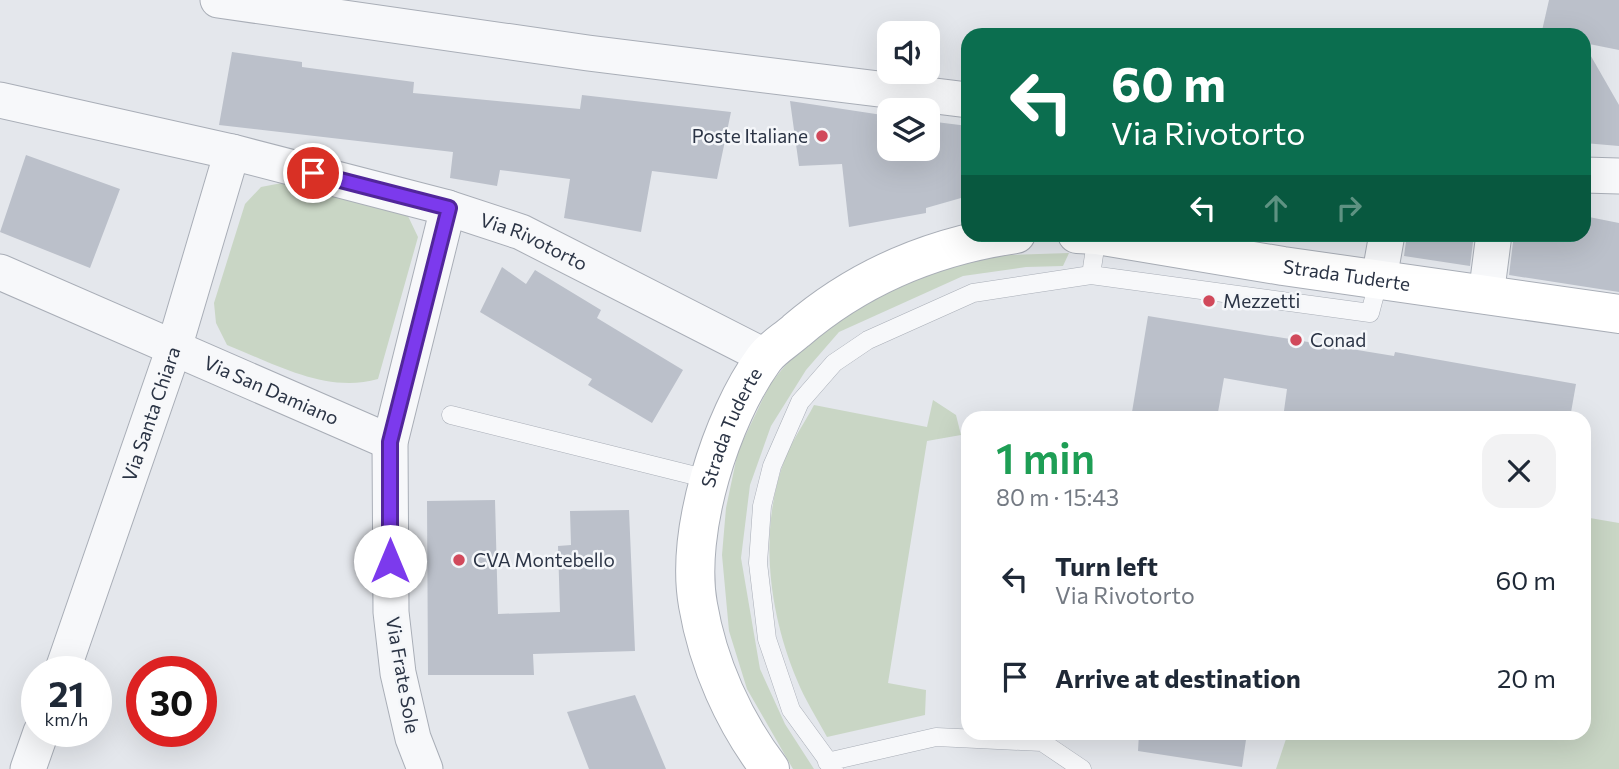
<!DOCTYPE html>
<html lang="en">
<head>
<meta charset="utf-8">
<style>
  body { margin:0; font-family:Commissioner,sans-serif; background:#f2f2f3; color:#1f2937; height:100vh; display:flex; flex-direction:column; font-size:26px; white-space:nowrap }
  * { box-sizing:border-box; margin:0 }
  p { font-size:23px; color:#747a83 }
  .icon { flex:none; width:38px; height:38px; fill:none; stroke:currentColor; stroke-width:2; stroke-linecap:round; stroke-linejoin:round }
  .map { position:relative; flex:1; overflow:hidden }
  .panel { position:absolute; left:961px; top:411px; width:630px; height:329px; display:flex; flex-direction:column; background:#fff; border-radius:21px; box-shadow:0 7px 28px #0002 }
  .panel>* { flex:none }
  .banner { position:absolute; left:961px; top:28px; width:630px; height:214px; border-radius:21px; box-shadow:0 7px 28px #0002; background:#0b6e4f; color:#fff; overflow:hidden }
  .controls { position:absolute; left:877px; top:21px; display:grid; gap:14px }
  .controls a { display:grid; place-items:center; width:63px; height:63px; border-radius:14px; background:#fff; box-shadow:0 7px 28px #0002; font-size:35px }
  .speed { position:absolute; left:21px; top:656px; display:flex; gap:14px; font-size:35px; font-weight:700; text-align:center }
  .speed>* { display:grid; place-content:center; width:91px; height:91px; border-radius:50%; background:#fff; box-shadow:0 7px 28px #0002; line-height:1 }
  .speed small { font-size:18px; font-weight:400 }
  .speed .limit { border:10px solid #d22; background:#fff; color:#111 }
  .pin { position:absolute; display:grid; place-items:center; width:60px; height:60px; color:#fff; margin:-30px; border:4px solid #fff; border-radius:50%; box-shadow:0 2px 7px #0007 }
  .me { position:absolute; width:77px; margin:-38px; rotate:0deg; stroke-linejoin:round; filter:drop-shadow(0 0 5px #0008) }
  .turn { display:flex; align-items:center; gap:24px; height:147px; padding:0 35px; font-size:32px }
  .turn .icon { width:91px; height:91px; stroke-width:2.5 }
  .turn b { display:block; font-size:49px; line-height:60px }
  .lanes { display:flex; align-items:center; height:66px; padding:0 35px; background:#0003; justify-content:center; gap:35px; direction:ltr }
  .lanes .off { opacity:.35 }
  .round { display:grid; place-items:center; flex:none; width:74px; height:74px; border-radius:21px; background:#f2f2f3 }
  .headline { display:flex; align-items:center; justify-content:space-between; height:119px; padding:0 35px }
  h1 { font-size:42px; font-weight:600; line-height:52px; color:#1e9e55 }
  ul { padding:0; list-style:none }
  li { display:flex; align-items:center; gap:21px; height:98px; padding:0 35px }
  li div { flex:1 }
  li b { display:block; font-size:26px }
  li em { font-style:normal }
  .map>svg:first-child { display:block }
  .green { fill:#c9d6c5 }
  .building { fill:#bbc0ca }
  .lines { fill:none; stroke-linecap:round; stroke-linejoin:round }
  .service-casing { stroke:#a9aeb7; stroke-width:19 }
  .minor-casing { stroke:#a9aeb7; stroke-width:37 }
  .secondary-casing { stroke:#a9aeb7; stroke-width:40 }
  .service { stroke:#f7f8fa; stroke-width:18 }
  .minor { stroke:#f7f8fa; stroke-width:35 }
  .secondary { stroke:#fff; stroke-width:38 }
  .route-casing { stroke:#51269a; stroke-width:18 }
  .route { stroke:#7c3aed; stroke-width:12 }
  .poi-dot { fill:#d1495b; stroke:#f4f6f9; stroke-width:2.5 }
  .labels { text-anchor:middle; stroke-width:5; stroke-linejoin:round; paint-order:stroke }
  .poi-label { font-size:19px; fill:#2b3445; stroke:#f4f6f9; text-anchor:start }
  .street-label { font-size:19px; fill:#2b3445; stroke:#f4f6f9 }
</style>
</head>
<body>
<div class="map">
<svg width="1619" height="769" viewBox="0 0 1619 769">
  <rect width="100%" height="100%" fill="#e4e7ec"/>
  <path class="green" d="M287,182L407,214L418,237L378,379C327,394 275,364 227,345L216,323L214,303L245,204L261,187Z
    M1069,253L1063,266L1026,267L963,276L839,332L806,370L771,426L750,485L741,558L760,669L785,724L814,769H793L747,689L729,631L722,555L726,508L738,451L770,384L812,333L893,286L976,256Z
    M933,400L956,415L961,435L927,441L888,683L926,690L925,715L827,737C817,718 805,700 797,680C768,611 758,527 786,456C793,439 805,422 814,405L927,427Z
    M1584,517L1619,523V769H1276L1288,733H1584Z"/>
  <path class="building" d="M1549,0H1619V50L1584,43V35H1541Z
    M1584,44L1619,105V146L1584,143Z
    M232,52L302,62V67L414,82L413,93L580,109L582,95L731,112L717,179L652,171L641,232L564,218L570,179L500,170L497,186L450,178L453,152L219,125Z
    M790,101L889,116V149H928V121L968,126V196L926,208V213L849,227L842,164L799,166Z
    M26,155L120,189L90,268L0,232Z
    M1584,216L1619,223V292L1509,275L1514,234H1584Z
    M1407,234H1474L1470,266L1404,256Z
    M502,267L526,284L535,270L601,310L597,318L683,370L652,423L588,385L592,379L480,312Z
    M1148,316L1394,356L1395,352L1576,384L1570,418H1500L1460,411L1459,418H1283L1287,389L1224,378L1217,418H1131Z
    M495,500L498,614L560,612L558,546L571,545L570,511L629,510L635,651L533,654L534,675H428L427,501Z
    M635,695L666,769H589L567,712Z
    M1139,733H1247L1242,767L1138,751Z"/>
  <g class="lines">
    <defs>
      <path id="service" d="M1091,275L1097,235
        M451,415L708,479
        M827,762L936,737L1042,742L1082,769
        M834,769L791,710L767,639L758,563L762,506L772,466L800,402L834,363L868,340L973,293L1091,275L1370,313L1379,279"/>
      <g id="minor">
        <path d="M218,0L588,53L968,100"/>
        <path id="s1" d="M0,100L232,152L448,208L521,232L766,357"/>
        <path d="M1584,175L1619,176"/>
        <path id="s2" d="M0,272L390,442"/>
        <path d="M1379,279L1387,234"/>
        <path d="M1486,296L1494,234"/>
        <path id="s3" d="M62,672L174,348L232,152"/>
        <path d="M28,769L41,732"/>
        <path d="M425,769L413,738L398,673L391,612L390,442L448,208"/>
      </g>
      <g id="secondary">
        <path id="s4" d="M1077,234L1097,235L1283,266L1619,314"/>
        <path id="s5" d="M770,769C734,722 708,664 698,605C685,532 721,418 764,359C772,348 786,340 796,331C860,276 933,246 1016,234"/>
      </g>
    </defs>
    <use href="#service" class="service-casing"/>
    <use href="#minor" class="minor-casing"/>
    <use href="#secondary" class="secondary-casing"/>
    <use href="#service" class="service"/>
    <use href="#minor" class="minor"/>
    <use href="#secondary" class="secondary"/>
  </g>
  <g class="lines">
    <defs>
      <path id="route" d="M313,173L449,208L390,442V561"/>
    </defs>
    <use href="#route" class="route-casing"/>
    <use href="#route" class="route"/>
  </g>
  <g class="poi-dot">
    <circle cx="822" cy="136" r="7"/>
    <circle cx="1209" cy="301" r="7"/>
    <circle cx="1296" cy="340" r="7"/>
    <circle cx="459" cy="560" r="7"/>
  </g>
  <g class="labels">
    <g class="poi-label">
      <text x="808" y="143" text-anchor="end">Poste Italiane</text>
      <text x="1223" y="308">Mezzetti</text>
      <text x="1310" y="347">Conad</text>
      <text x="473" y="567">CVA Montebello</text>
    </g>
    <g class="street-label">
      <text dy="7" stroke="none"><textPath href="#s1" startOffset="553">Via Rivotorto</textPath></text>
      <text dy="7" stroke="none"><textPath href="#s4" startOffset="273">Strada Tuderte</textPath></text>
      <text dy="7" stroke="none"><textPath href="#s2" startOffset="296">Via San Damiano</textPath></text>
      <text dy="7" stroke="none"><textPath href="#s3" startOffset="273">Via Santa Chiara</textPath></text>
      <text dy="7" stroke="none"><textPath href="#s5" startOffset="364">Strada Tuderte</textPath></text>
      <text transform="translate(403 675) rotate(80)" y="7">Via Frate Sole</text>
    </g>
  </g>
</svg>
<div class="controls">
<a><svg class="icon" aria-label="sound" viewBox="0 0 24 24"><path d="M4 9h4l5-4v14l-5-4H4zM17 9q2 3 0 6"/></svg></a>
<a><svg class="icon" aria-label="layers" viewBox="0 0 24 24"><path d="M12 4l9 5-9 5-9-5zM3 14l9 5 9-5"/></svg></a>
</div>
<div class="speed"><div>21<small>km/h</small></div><div class="limit">30</div></div>
<div class="pin" style="left:313px;top:173px;background:#d93025"><svg class="icon" aria-label="arrive" viewBox="0 0 24 24"><path d="M6 21V4h12l-3 4 3 4H6"/></svg></div>
<svg class="me" style="left:390px;top:561px" viewBox="-20 -20 40 40"><circle r="19" fill="#fff"/><path d="M0-13L10 11 0 6-10 11z" fill="#7c3aed"/></svg>
<div class="banner">
<div class="turn"><svg class="icon" aria-label="left" viewBox="0 0 24 24"><path d="M17 20v-9H6M10 6l-5 5 5 5"/></svg><div><b>60 m</b>Via Rivotorto</div></div>
<div class="lanes"><svg class="icon" aria-label="left" viewBox="0 0 24 24"><path d="M17 20v-9H6M10 6l-5 5 5 5"/></svg><svg class="icon off" aria-label="ahead" viewBox="0 0 24 24"><path d="M12 20V5M6 11l6-6 6 6"/></svg><svg class="icon off" aria-label="right" viewBox="0 0 24 24"><path d="M7 20v-9h11M14 6l5 5-5 5"/></svg></div>
</div>
<section class="panel">
<div class="headline"><div><h1>1 min</h1><p>80 m · 15:43</p></div><a class="round"><svg class="icon" aria-label="close" viewBox="0 0 24 24"><path d="M6 6l12 12M18 6L6 18"/></svg></a></div>
<ul>
<li><svg class="icon" aria-label="left" viewBox="0 0 24 24"><path d="M17 20v-9H6M10 6l-5 5 5 5"/></svg><div><b>Turn left</b><p>Via Rivotorto</p></div><em>60 m</em></li>
<li><svg class="icon" aria-label="arrive" viewBox="0 0 24 24"><path d="M6 21V4h12l-3 4 3 4H6"/></svg><div><b>Arrive at destination</b></div><em>20 m</em></li>
</ul>
</section>
</div>
</body>
</html>
